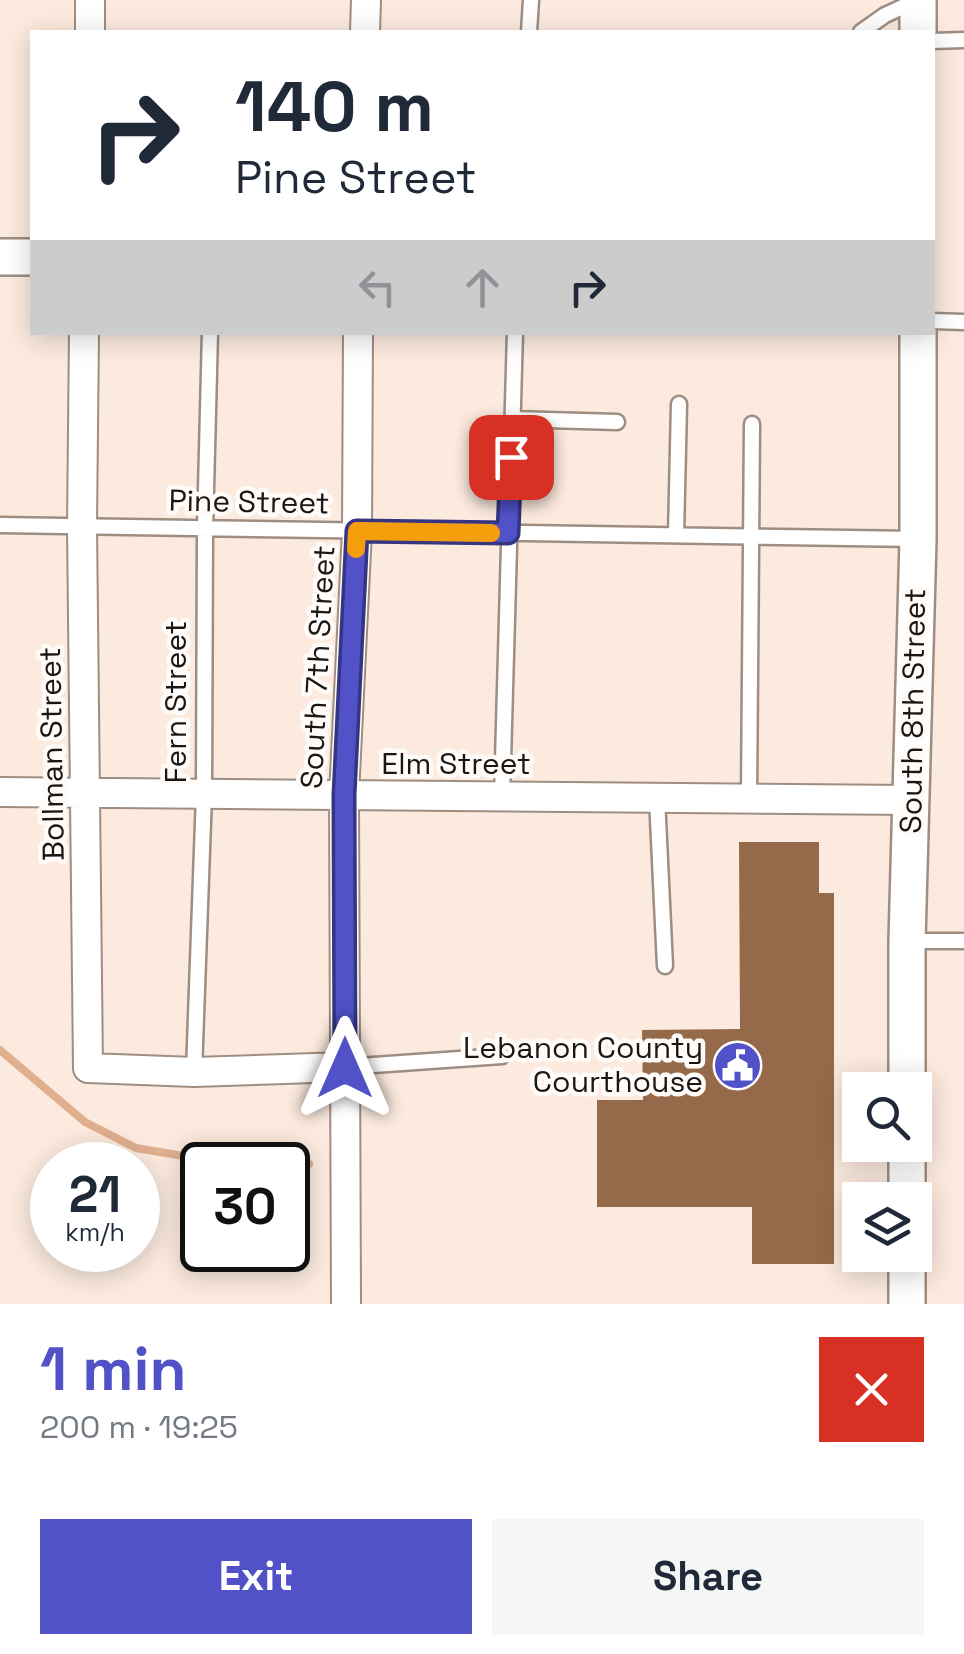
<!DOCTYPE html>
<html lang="en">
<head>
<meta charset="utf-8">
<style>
  body { margin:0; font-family:"Space Grotesk",sans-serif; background:#f6f6f7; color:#1f2937; height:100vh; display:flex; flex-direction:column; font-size:38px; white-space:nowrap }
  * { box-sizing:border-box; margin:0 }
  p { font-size:32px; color:#747a83 }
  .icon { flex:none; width:55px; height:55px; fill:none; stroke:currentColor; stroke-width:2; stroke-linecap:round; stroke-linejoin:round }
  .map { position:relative; height:1304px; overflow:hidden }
  .panel { display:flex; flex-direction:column; background:#fff; flex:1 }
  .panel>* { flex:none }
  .guide { position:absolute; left:30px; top:30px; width:905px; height:305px; border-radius:0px; box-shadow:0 5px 25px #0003; background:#fff; color:#1f2937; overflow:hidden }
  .controls { position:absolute; left:842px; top:1072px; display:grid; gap:20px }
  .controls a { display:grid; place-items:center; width:90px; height:90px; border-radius:0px; background:#fff; box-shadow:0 5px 25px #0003; font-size:50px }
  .speed { position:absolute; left:30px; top:1142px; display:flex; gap:20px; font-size:50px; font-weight:700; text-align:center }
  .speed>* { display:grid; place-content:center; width:130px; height:130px; border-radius:50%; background:#fff; box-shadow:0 5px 25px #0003; line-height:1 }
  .speed small { font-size:25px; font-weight:400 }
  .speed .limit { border:5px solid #111; border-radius:15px; background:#fff; color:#111 }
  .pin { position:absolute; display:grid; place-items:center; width:85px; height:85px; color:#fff; margin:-42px; border-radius:20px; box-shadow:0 5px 15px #0006 }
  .me { position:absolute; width:110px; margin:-55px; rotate:0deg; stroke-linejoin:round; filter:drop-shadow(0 0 8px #0008) }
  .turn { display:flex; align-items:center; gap:35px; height:210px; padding:0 40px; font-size:45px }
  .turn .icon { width:130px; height:130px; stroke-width:2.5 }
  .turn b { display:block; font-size:70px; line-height:85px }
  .lanes { display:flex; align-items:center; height:95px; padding:0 40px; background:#0003; justify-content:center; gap:50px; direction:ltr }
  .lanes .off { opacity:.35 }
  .round { display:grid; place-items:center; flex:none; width:105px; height:105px; border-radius:0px; background:#f6f6f7 }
  .overview { display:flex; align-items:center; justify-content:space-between; height:170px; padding:0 40px }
  h1 { font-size:60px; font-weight:600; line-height:75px; color:#5152c8 }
  .action { display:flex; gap:20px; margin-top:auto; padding:20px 40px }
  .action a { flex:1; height:115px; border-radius:0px; background:#5152c8; color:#fff; font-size:40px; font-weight:600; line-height:115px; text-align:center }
  .action a+a { background:#f6f6f7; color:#1f2937 }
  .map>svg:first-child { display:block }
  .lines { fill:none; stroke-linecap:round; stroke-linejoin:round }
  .stream { stroke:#dfaf8e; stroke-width:8 }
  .building { fill:#956a4a }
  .service-casing { stroke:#9e8e82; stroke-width:19 }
  .minor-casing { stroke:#9e8e82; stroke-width:32 }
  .tertiary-casing { stroke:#9e8e82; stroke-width:40 }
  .service { stroke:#fff; stroke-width:14 }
  .minor { stroke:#fff; stroke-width:28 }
  .tertiary { stroke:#fff; stroke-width:35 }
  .route-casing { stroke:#353582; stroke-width:25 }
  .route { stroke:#5152c8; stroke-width:18 }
  .slow { stroke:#f59e0b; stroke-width:18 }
  .labels { text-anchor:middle; stroke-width:9; stroke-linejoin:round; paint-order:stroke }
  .street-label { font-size:30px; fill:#1c1612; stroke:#fefbf8 }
  .poi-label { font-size:30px; fill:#1c1612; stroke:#fefbf8; text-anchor:end }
</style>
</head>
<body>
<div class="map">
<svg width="964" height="1304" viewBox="0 0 964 1304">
  <rect width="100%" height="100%" fill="#fceade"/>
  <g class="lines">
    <path class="stream" d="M0,1050L85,1122L136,1148L189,1157L309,1164"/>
  </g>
  <path class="building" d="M739,842H819V893H834V1264H752V1207H597V1100H643L642,1030L740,1029Z"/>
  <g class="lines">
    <defs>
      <path id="service" d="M529,32L531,0
        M861,32L885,15L918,0
        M932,41L964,40
        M932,321L964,322
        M512,419L617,422
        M0,525L917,539
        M676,535L679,404
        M502,796L515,332
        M657,798L665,966
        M749,799L752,424
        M910,941H964
        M345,1067L502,1056
        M194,1072L204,794L205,529L210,332"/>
      <path id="minor" d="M90,32V0
        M365,32L366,0
        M84,332L82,526L88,1068L194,1072L345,1067
        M0,792L911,800
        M346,1304L344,795L357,531L358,332"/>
      <path id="tertiary" d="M918,32V0
        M0,257H32
        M907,1090V941L918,539V332
        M907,1200V1145
        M907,1304V1255"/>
    </defs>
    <use href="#service" class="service-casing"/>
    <use href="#minor" class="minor-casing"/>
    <use href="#tertiary" class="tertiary-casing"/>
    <use href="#service" class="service"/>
    <use href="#minor" class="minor"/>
    <use href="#tertiary" class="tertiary"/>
  </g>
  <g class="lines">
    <defs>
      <path id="route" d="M345,1068L344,795L357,531L508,533L511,457"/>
    </defs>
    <use href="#route" class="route-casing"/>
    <use href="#route" class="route"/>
    <path class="slow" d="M356,549L357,531L491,533"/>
  </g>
  <defs>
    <symbol id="civic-disc" viewBox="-11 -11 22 22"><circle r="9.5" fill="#5152c8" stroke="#fefbf8"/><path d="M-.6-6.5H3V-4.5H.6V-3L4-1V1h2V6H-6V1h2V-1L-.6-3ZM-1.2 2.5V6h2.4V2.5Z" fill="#fff"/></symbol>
  </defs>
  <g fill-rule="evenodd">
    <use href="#civic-disc" x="710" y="1038" width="55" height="55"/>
  </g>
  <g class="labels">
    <g class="street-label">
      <text transform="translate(249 502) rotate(1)" y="10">Pine Street</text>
      <text transform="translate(318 667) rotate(-87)" y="10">South 7th Street</text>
      <text transform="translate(176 702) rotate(-90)" y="10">Fern Street</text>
      <text transform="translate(913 711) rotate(-89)" y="10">South 8th Street</text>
      <text transform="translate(52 754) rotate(-91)" y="10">Bollman Street</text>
      <text x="456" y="774">Elm Street</text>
    </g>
    <g class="poi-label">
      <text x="703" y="1058">Lebanon County<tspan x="703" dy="34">Courthouse</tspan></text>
    </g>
  </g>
</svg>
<div class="controls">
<a><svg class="icon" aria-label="search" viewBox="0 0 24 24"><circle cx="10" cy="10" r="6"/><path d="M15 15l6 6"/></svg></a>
<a><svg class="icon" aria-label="layers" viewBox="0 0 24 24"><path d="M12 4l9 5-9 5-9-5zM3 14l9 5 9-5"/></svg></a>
</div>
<div class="speed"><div>21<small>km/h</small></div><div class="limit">30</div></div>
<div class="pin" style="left:511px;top:457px;background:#d93025"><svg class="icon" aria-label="arrive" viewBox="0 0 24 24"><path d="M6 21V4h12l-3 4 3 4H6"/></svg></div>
<svg class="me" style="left:345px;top:1068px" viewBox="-20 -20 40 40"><path d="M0-17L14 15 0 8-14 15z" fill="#5152c8" stroke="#fff" stroke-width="4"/></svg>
<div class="guide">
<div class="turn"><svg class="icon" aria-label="right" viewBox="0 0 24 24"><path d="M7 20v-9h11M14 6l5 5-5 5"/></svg><div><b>140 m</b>Pine Street</div></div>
<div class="lanes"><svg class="icon off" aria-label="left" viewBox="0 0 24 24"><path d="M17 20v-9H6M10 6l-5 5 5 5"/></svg><svg class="icon off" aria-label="ahead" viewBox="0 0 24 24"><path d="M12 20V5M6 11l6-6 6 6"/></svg><svg class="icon" aria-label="right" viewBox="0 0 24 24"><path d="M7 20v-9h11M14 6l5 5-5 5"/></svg></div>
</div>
</div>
<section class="panel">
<div class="overview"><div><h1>1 min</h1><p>200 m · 19:25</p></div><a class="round" style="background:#d93025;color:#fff"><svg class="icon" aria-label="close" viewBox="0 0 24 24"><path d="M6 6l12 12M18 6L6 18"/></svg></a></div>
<div class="action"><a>Exit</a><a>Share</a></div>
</section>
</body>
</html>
